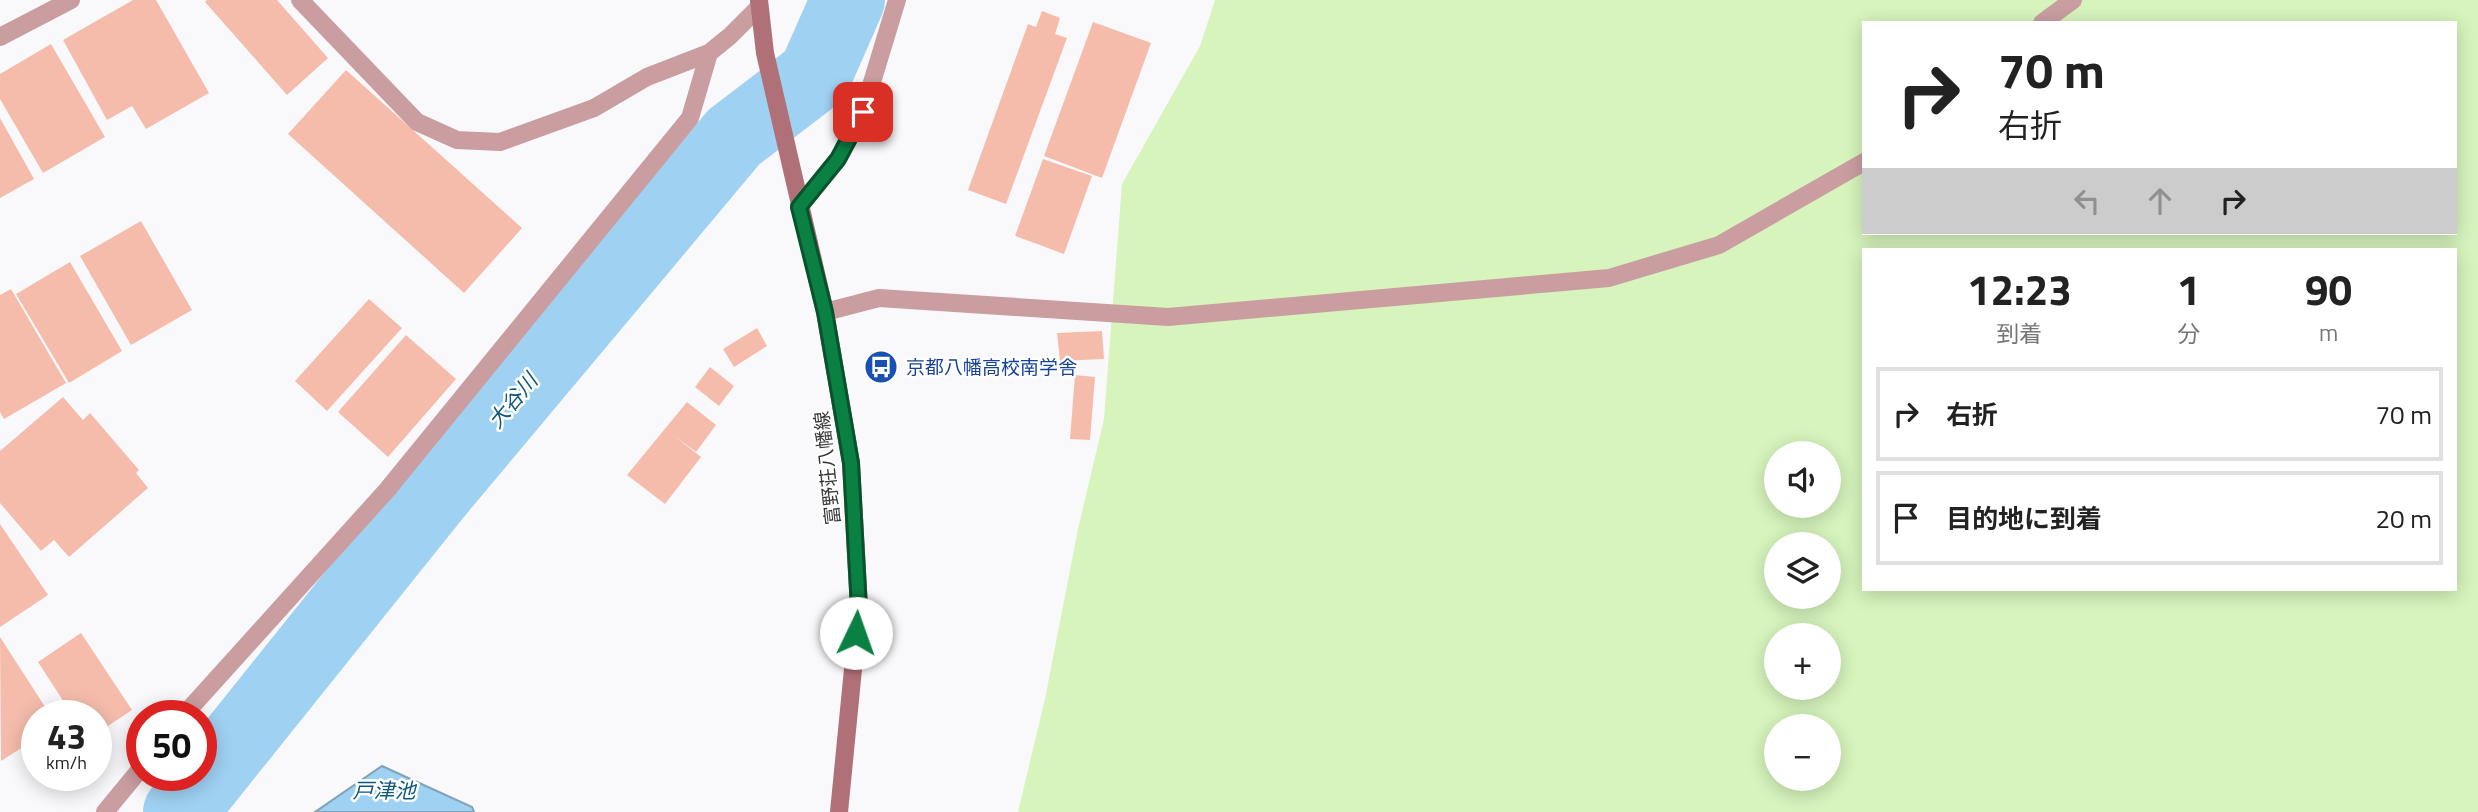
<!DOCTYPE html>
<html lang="ja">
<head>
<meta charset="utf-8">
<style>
  body { margin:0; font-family:"Titillium Web","Noto Sans JP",sans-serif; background:#f6f6f6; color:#222; height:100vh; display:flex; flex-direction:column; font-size:26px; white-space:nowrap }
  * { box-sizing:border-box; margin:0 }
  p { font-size:23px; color:#767676 }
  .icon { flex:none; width:38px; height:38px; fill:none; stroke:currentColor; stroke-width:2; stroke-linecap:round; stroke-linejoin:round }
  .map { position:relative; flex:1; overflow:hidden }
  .side { position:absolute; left:1862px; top:248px; width:595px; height:343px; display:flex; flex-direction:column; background:#fff; border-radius:0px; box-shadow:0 4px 18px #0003 }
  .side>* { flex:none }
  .hud { position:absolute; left:1862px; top:21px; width:595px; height:214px; border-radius:0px; box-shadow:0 4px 18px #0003; background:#fff; color:#222; overflow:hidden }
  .buttons { position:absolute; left:1764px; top:441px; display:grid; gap:14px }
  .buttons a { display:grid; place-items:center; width:77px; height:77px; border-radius:50%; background:#fff; box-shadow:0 4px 18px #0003; font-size:35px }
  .speed { position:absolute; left:21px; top:700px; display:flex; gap:14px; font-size:35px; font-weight:700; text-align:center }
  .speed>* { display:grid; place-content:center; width:91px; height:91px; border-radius:50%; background:#fff; box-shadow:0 4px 18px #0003; line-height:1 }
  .speed small { font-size:18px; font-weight:400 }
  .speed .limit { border:10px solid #d22; background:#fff; color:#111 }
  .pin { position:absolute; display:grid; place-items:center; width:60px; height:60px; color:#fff; margin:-30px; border-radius:14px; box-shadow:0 4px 10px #0006 }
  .me { position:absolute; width:77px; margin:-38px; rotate:3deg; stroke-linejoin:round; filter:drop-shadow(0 0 5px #0008) }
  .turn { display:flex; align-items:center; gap:24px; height:147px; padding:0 21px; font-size:32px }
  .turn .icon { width:91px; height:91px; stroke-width:2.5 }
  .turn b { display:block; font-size:49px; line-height:60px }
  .lanes { display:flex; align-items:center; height:66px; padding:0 21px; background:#0003; justify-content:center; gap:35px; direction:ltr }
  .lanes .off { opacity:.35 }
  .eta { display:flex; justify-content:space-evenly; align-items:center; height:119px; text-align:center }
  .eta b { font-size:42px; font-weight:700; line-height:49px }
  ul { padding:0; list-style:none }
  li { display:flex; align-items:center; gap:21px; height:94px; margin:0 14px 10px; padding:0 7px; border:4px solid #e0e0e0; border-radius:0px }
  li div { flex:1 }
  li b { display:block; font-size:26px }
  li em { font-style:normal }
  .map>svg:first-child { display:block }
  .green { fill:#d6f4bc; fill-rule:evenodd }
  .water { fill:#9fd1f2; stroke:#80a3ba; stroke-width:2 }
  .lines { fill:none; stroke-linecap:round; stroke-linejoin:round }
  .river { stroke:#9fd1f2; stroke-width:74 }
  .building { fill:#f5bcac }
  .street { stroke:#ca9ea1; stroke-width:18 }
  .secondary { stroke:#af7077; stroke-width:18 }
  .route-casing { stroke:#07532c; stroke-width:18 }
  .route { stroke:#0b8043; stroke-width:12 }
  .labels { text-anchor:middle; stroke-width:5; stroke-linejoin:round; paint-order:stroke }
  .transit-label { font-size:19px; fill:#164399; stroke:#fff; text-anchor:start }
  .street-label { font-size:19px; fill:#383839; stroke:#fff }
  .water-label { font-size:21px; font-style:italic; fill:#0f577b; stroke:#fff }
</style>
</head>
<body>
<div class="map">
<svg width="2478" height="812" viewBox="0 0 2478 812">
  <rect width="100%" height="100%" fill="#f9f9fc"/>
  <path class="green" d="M1215,0H2478V812H1018L1045,699L1078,529L1104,419L1122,184L1200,46ZM1864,23H2455V233H1864ZM1864,250H2455V590H1864ZM1776,453H1829V506H1776ZM1776,544H1829V597H1776ZM1776,635H1829V688H1776ZM1776,726H1829V779H1776Z"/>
  <path class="water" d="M382,766L472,807L474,812H315Z"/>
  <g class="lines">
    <path class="river" d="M180,812L434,495L734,137L815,75L848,0"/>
  </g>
  <path class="building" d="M133,0H156L209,93L146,129L132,106L107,120L63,40Z
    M207,0H277L328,58L287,95L205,2Z
    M1042,11L1060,18L1055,34L1067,38L1006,204L968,190L1028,24L1036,27Z
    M1093,22L1151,43L1102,178L1044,156Z
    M51,44L105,137L43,173L0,99V74Z
    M346,70L522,228L464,293L288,134Z
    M0,118L34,179L0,198Z
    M1043,159L1092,176L1064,254L1015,236Z
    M141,221L192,310L131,345L80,256Z
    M70,262L122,351L69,383L16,294Z
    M11,289L66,383L4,419L0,412V295Z
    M369,299L402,328L327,411L295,381Z
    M757,328L767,346L734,367L723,349Z
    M1102,331L1104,359L1060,361L1057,333Z
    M406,335L456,379L388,457L338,412Z
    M710,367L734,386L719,406L695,387Z
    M1075,375L1095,377L1090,440L1070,439Z
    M63,397L83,420L90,413L139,470L136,473L148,488L69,557L54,540L41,551L0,503V451Z
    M687,402L716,425L696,452L673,435L701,457L665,504L627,475Z
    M0,524L48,595L0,627Z
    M81,633L132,710L96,734V716H73L38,662Z
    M0,637L51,716H37V738L1,761Z"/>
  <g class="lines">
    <path class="street" d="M300,0L417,122L457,140L500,142L594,108L647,77L709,53
      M2042,23L2073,0
      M0,37L71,0
      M799,207L838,159L863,112L897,0
      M825,312L879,298L1168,317L1609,278L1719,245L1864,162
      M183,716L387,490L690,118L709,53L730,36L759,7
      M105,812L142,767"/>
    <path class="secondary" d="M759,0L765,53L825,312L851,463L859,608L839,812"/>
  </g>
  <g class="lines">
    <defs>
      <path id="route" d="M856,633L859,608L851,463L825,312L799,207L838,159L863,112"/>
    </defs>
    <use href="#route" class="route-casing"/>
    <use href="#route" class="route"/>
  </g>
  <defs>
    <symbol id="bus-disc" viewBox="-11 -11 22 22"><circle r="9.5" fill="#1a4fb4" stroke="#fff"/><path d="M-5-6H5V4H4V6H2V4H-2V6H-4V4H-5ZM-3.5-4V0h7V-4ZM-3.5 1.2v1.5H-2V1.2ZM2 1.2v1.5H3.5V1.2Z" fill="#fff"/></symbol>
  </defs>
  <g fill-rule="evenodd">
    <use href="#bus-disc" x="862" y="348" width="38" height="38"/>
  </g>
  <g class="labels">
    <g class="transit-label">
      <text x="906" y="374">京都八幡高校南学舎</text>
    </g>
    <g class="street-label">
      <text transform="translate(827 468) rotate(-96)" y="7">富野荘八幡線</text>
    </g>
    <g class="water-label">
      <text transform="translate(513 401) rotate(-50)" y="7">大谷川</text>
      <text x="384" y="798">戸津池</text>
    </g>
  </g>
</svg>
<div class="buttons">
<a><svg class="icon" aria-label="sound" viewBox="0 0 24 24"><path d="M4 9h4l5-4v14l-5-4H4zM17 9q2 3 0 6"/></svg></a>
<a><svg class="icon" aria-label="layers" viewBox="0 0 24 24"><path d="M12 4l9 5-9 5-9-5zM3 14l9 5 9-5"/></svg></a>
<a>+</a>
<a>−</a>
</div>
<div class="speed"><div>43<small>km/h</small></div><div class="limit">50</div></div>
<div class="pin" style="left:863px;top:112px;background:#d93025"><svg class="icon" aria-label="arrive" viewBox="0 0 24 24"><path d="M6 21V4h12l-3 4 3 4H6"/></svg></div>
<svg class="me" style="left:856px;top:633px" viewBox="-20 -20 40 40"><circle r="19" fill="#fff"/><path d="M0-13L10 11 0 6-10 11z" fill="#0b8043"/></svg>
<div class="hud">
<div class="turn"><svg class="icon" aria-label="right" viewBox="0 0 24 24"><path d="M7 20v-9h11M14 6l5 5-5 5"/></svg><div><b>70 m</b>右折</div></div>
<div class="lanes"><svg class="icon off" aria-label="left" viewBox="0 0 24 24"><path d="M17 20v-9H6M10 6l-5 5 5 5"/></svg><svg class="icon off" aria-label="ahead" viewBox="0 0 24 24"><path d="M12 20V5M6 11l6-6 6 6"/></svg><svg class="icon" aria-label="right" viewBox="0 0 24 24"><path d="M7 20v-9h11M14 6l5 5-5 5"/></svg></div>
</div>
<section class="side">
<div class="eta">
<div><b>12:23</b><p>到着</p></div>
<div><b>1</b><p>分</p></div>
<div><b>90</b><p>m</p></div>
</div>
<ul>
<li><svg class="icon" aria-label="right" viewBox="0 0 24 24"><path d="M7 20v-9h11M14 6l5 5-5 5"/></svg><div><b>右折</b></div><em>70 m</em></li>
<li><svg class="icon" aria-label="arrive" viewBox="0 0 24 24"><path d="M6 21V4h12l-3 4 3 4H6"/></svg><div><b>目的地に到着</b></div><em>20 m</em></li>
</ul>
</section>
</div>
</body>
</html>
